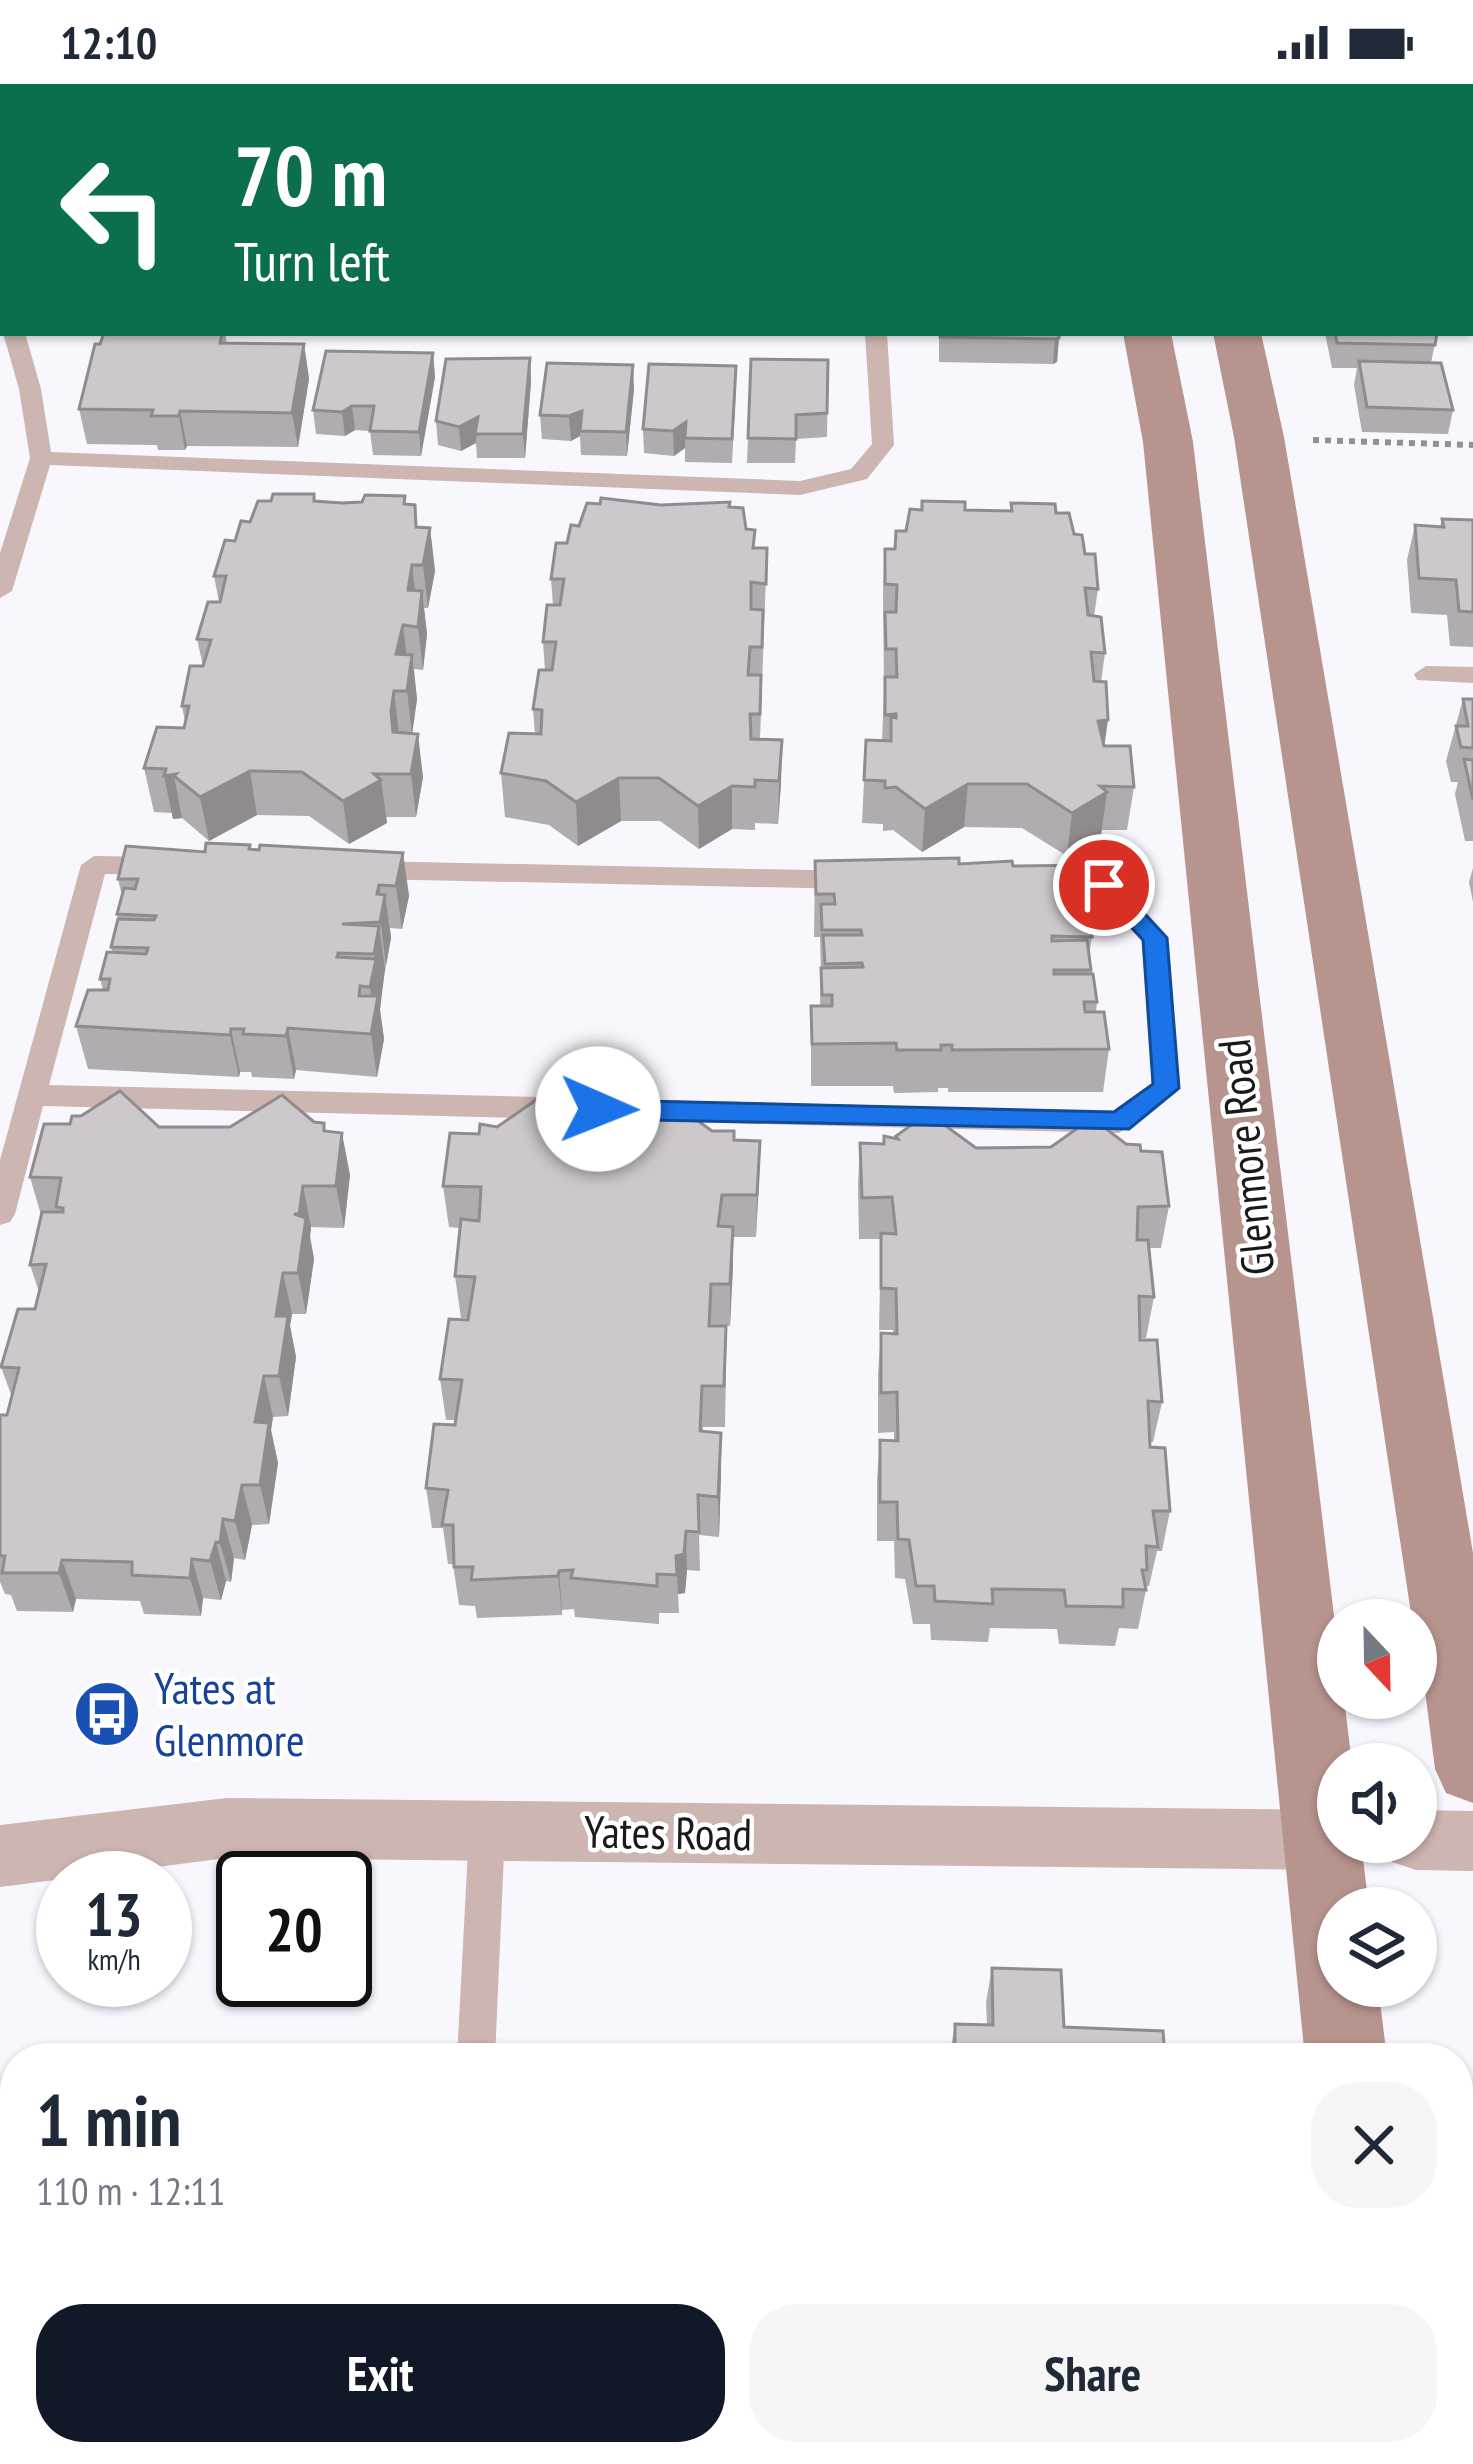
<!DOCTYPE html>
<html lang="en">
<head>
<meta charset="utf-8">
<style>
  body { margin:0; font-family:"PT Sans Narrow",sans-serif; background:#f6f6f7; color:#1f2937; height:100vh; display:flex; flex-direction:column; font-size:45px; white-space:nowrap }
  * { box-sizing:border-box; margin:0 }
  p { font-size:39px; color:#747a83 }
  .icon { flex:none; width:66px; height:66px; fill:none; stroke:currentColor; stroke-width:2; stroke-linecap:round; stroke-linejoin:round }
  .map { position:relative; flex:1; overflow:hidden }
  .sheet { position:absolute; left:0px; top:1959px; width:1473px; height:423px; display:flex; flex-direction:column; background:#fff; border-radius:48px 48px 0 0; box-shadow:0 3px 9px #0004 }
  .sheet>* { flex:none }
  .banner { position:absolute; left:0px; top:0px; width:1473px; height:252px; box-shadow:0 3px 9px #0004; background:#0b6e4f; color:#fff; overflow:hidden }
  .needle { width:78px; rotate:158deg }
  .buttons { position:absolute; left:1317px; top:1515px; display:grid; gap:24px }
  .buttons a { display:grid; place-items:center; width:120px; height:120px; border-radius:50%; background:#fff; box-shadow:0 3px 9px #0004; font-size:60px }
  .speed { position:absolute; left:36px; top:1767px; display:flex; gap:24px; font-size:60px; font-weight:700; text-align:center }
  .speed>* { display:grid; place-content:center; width:156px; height:156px; border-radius:50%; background:#fff; box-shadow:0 3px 9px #0004; line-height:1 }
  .speed small { font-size:30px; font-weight:400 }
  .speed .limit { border:6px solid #111; border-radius:18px; background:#fff; color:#111 }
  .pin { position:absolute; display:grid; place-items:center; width:102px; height:102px; color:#fff; margin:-51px; border:6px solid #fff; border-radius:50%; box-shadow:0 3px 12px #0007 }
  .me { position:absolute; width:132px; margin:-66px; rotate:91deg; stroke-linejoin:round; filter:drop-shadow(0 0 9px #0008) }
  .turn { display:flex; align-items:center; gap:42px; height:252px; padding:0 36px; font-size:54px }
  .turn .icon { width:156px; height:156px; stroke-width:2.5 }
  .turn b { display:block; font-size:84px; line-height:102px }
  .round { display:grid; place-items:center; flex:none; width:126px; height:126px; border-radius:48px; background:#f6f6f7 }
  .head { display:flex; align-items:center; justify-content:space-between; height:204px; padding:0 36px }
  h1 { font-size:72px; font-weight:600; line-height:90px }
  .primary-button { display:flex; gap:24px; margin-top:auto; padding:24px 36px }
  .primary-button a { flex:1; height:138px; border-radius:48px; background:#111827; color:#fff; font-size:48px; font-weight:600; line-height:138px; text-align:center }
  .primary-button a+a { background:#f6f6f7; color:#1f2937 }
  .status { display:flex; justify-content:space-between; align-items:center; height:84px; padding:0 60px; background:#fff; direction:ltr }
  .status svg { height:33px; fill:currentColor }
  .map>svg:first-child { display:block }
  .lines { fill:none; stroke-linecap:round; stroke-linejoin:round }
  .path { stroke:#909094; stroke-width:6; stroke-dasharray:6 6; stroke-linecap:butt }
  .service { fill:#cdb5b1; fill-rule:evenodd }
  .minor { fill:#cdb5b1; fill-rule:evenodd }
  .secondary { fill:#b7948e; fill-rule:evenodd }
  .wall { fill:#b0acaf }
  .shaded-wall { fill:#908c8e }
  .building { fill:#cdc8cb; stroke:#908c8e; stroke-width:3 }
  .route { fill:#1a73e8; stroke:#114b97; stroke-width:3 }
  .labels { text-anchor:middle; stroke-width:9; stroke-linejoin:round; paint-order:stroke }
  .street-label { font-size:45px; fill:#1a1a1c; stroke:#fff }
  .transit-label { font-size:45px; fill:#164399; stroke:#fff; text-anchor:start }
</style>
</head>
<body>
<div class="status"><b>12:10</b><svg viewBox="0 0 49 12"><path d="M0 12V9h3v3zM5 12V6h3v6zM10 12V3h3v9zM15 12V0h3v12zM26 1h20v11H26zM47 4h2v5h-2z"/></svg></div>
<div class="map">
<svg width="1473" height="2380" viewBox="0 0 1473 2380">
  <rect width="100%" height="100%" fill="#f7f7fd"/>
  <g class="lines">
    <path class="path" d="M1313,356L1473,361"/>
    <path class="service" d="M43,0H63L41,3Z
      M841,0H861V3H841Z
      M3,249H25L41,305L51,368L800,397L851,385L872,360L865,249H887L894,361L867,395L800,411L50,381L12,507L0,514V469L30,374L19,305Z
      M1426,582L1473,583V599L1417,596L1414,590Z
      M94,772L159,773L172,782L159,791L105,790L49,1001L1113,1027L1152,1000L1142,857L1097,810L1050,806L1046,800L1059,791L1113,795L1168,854L1180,1004L1119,1049L43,1022L15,1130L10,1138L0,1141V1076L81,781Z
      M369,777L855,787L868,796L855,805L369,795L356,786Z
      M487,1731L499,1736L505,1747L495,1974H457L469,1747L475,1736Z"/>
    <path class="minor" d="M1470,210L1473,211V244L1470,243Z
      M227,1714L1338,1726V1758H1370L1362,1778L1338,1786L227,1774L0,1803V1741Z
      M1416,1726L1473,1727V1787L1416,1786L1392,1778L1384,1758H1416Z"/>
    <path class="secondary" d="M1073,0H1115L1116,3H1074Z
      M1156,0H1198L1199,3H1157Z
      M1123,249H1171L1193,358L1338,1565V1614H1344L1352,1680H1338V1758H1361L1369,1824H1338V1902H1378L1387,1974H1305L1143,358Z
      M1213,249H1261L1284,353L1473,1469V1719L1446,1709L1435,1685L1416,1536H1412L1234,353Z
      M1343,2367H1433L1435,2380H1345Z"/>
  </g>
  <path class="wall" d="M903,0H1015V3H902Z
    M1284,0H1428L1460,3H1287Z
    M225,249L227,259L304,260L309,295L298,363L187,362L185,366H158L157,361L87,360L79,325Z
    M939,249H1059L1057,278L1053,280L939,278Z
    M1325,249H1437L1431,279L1453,326L1448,350L1362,348L1354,301L1357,284H1332Z
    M433,269L435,293L421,372L373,371L370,347L355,346L345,352L316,350L313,326Z
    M530,274L531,298L525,374H477L476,359L461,367L438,361L436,337Z
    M828,276L827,353L796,355L795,379H747L748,354Z
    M634,305L627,372L581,371L580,352L571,357L542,355L540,331Z
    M736,306L732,379L685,378V364L674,372L644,369L643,345Z
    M314,410L315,417L405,420L417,443L430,444L435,487L428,524H424L427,550L423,586L414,585L417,615L412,650L423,693L416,733H386L387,739L349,760L309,732L257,731L209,757L182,734L173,735L172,729L154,728L144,684L184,644L185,638L182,622L203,582L197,555L219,518L214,492L235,457L250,438L271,417Z
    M1011,419L1056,429L1074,450L1085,470L1098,505L1094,532L1105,569L1101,598L1104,662L1134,703L1127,746H1102L1101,751L1067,772L1022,744L964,743L922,768L893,746L883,747V740L862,739L866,656L882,657L884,608L883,508L885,465H895L906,447L965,426L1011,427Z
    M661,421L730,423L746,445L754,464H767L760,655L781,699L778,740L755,739V746L732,745L699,765L660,737H621L578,762L549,741L505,733L501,689L535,650L533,625L545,586L543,558L553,521L551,495L567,459L579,442Z
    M1442,435L1473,436V563L1450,562L1447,531L1411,529L1407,476L1415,441L1440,442Z
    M1463,615H1473V757H1465L1455,710L1458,698H1451L1446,677Z
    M250,761V765L403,769L409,812L402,845L390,844L391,854L381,909L380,926L384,955L377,993L296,986L294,995L252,993L251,988H240L239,993L88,985L76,942L103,906L100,895L112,868L111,863L118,836L117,830L122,812L118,795L205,768Z
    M815,777L1013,782L1098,815L1089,871L1097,918L1096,928L1109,965L1103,1008H948V1004H938V1008L894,1009L893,1002H811V922H820L821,888L820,853H814Z
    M1473,784V818L1469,798Z
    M159,1043L325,1047L350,1091L344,1144L311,1143L310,1153L314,1175L306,1230H292L290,1242L296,1273L288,1332L273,1333L271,1346L278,1379L269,1440L252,1441L245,1476L234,1474L231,1498L226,1497L221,1516L203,1514L201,1532L144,1530L140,1517L76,1515L73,1528L17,1527L11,1511L5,1510L0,1498V1331H7L12,1313L1,1283L35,1225L39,1208L30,1181L41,1131L30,1093Z
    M497,1043L581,1052H628L712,1047L734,1056L760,1057L756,1153H733L730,1242L712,1241L726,1283L725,1343H703V1347L721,1389L719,1453L699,1451L700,1487L687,1486L685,1509L678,1510L679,1529H659V1540L575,1533L574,1525L562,1526V1531L477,1534L475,1522L459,1521L453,1480H448L443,1444H432L426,1404L455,1336H446L440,1295L468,1234H461L455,1192L460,1144L449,1143L443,1102L479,1050Z
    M884,1052L896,1055V1052L976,1064L1126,1060L1141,1067L1169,1122L1161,1164H1149L1154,1213L1146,1254H1140L1162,1318L1153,1358H1150V1363L1170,1427L1162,1467H1157L1149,1502H1145L1146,1506L1138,1545L1119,1544L1115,1562L1059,1560L1057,1545L990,1544L988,1558L931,1556L930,1540H913L905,1495L895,1494L894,1457H877V1396L880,1356L894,1357V1348L878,1349V1290L881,1249L893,1250V1246H879L881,1155H859L858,1102L860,1059L883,1060Z
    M992,1884L1064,1943L1165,1974H949L955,1940L987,1941L986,1918Z
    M125,2367H352L350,2378Z
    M412,2367H723V2380H462L416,2378Z
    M954,2367H1188L1182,2380H954Z"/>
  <path class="shaded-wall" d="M1335,0H1383L1382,3H1321Z
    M1059,254L1057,278L1053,280L1055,255Z
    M304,260L309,295L298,363L292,329Z
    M433,269L435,293L421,372L419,348Z
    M530,274L531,298L525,374L523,350Z
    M633,281L634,305L627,372L626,348Z
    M352,322L355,346L345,352L342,328Z
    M180,327L187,362L185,366L179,332Z
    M582,327L580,352L571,357L569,332Z
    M478,333L476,359L461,367L459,343Z
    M686,338L685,364L674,372L673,347Z
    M430,444L435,487L428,524L423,481Z
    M412,481L417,524L408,506Z
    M422,507L427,550L423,586L418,543Z
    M403,541L408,585L396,570Z
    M412,571L417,615L412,651L407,607Z
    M394,607L399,650L396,670L398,691L391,627Z
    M1108,636L1102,679L1098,637Z
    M418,650L423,693L416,733L411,690Z
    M782,656L781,699L778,740L779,697Z
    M250,687L257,731L209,757L200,713Z
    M176,690L174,692L182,734L173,735L164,692Z
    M619,694L621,737L578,762L576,718Z
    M381,696L387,739L349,760L343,717Z
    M968,700L964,743L922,768L925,725Z
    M732,702V745L699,765L698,722Z
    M1107,708L1101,751L1067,772L1072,729Z
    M403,769L409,812L402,845L396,802Z
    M379,801L383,824L385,811L391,854L386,881L377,810Z
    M379,842L385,885L380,926L384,955L377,993L371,950L374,932L370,903Z
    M288,944L296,986L294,995L286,952Z
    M231,945L240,988L239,993L230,951Z
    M342,1049L350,1091L344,1144L336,1102Z
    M760,1057L759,1099L756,1153L757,1111Z
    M303,1102L311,1143L310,1153L314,1175L306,1230L298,1189L299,1130Z
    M733,1143V1185L730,1242V1200Z
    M283,1189L292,1230L290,1242L296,1273L288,1332L279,1292L276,1232Z
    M264,1292L273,1333L271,1346L278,1379L269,1440L260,1401L255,1338Z
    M721,1349V1389L719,1453L718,1413Z
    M242,1401L252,1441L245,1476L235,1437Z
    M223,1435L234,1474L231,1498L220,1459Z
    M686,1447L687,1486L685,1509L678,1510L676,1472Z
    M216,1458L226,1497L221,1516L210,1477Z
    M192,1475L203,1514L201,1532L190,1494Z
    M62,1476L76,1515L73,1528L59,1489Z
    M559,1487L562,1526V1531L558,1492Z"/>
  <path class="building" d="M83,0H86L142,1V3H82Z
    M1381,0H1428L1433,2L1454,0L1460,3H1378Z
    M104,249H222L220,259L304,260L292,329L180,327L179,332H151L153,326L79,325L95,260H100Z
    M940,249H1059V254L1055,255L940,253Z
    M1335,249H1437L1435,261L1337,259Z
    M326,267L433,269L419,348L370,347L374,322H352L342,328L313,326Z
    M530,274L523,350H475L478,333L459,343L436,337L446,275Z
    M751,275L828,276L827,329L796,331V355L748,354Z
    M1359,277L1441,279L1453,326L1367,323Z
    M547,279L633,281L626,348L580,347L582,327L569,332L540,331Z
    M649,280L736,282L732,355L685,354L686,338L673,347L643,345Z
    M273,410H314V417L342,419L362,418L365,411L405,412L404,420L415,421L416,443L430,444L423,481H412L408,506L422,507L418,543L403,541L396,570L412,571L407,607H394L391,627L393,648L418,650L411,690H374L381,696L343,717L302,688L250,687L200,713L174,692L176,690L164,692L166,685L144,684L157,643L184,644L189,622H182L190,582H203L211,556L197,555L208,518H220L226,492H214L225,456L235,457L241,437L250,438L258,417H271Z
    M601,414L661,421L730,418L729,423L743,424L746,445L755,446L753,464H767L766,500L751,498V525L763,526L762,563H750L748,591H761L760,630H750L751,655L782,656L779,697L755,696V703L732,702L698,722L659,694H619L576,718L546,697L501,689L509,649L541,650L542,626L533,625L539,586H552L556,558H543L547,521H560L564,495H551L556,459H567L571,441L579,442L587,419L600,420Z
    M922,417L965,418V426L1012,427L1011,419L1055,420L1056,429H1069L1074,450L1082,451L1085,470H1095L1098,505L1085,504L1088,531L1101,533L1105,569L1091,568L1094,597L1106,598L1108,636L1098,637L1104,662H1130L1134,703L1100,702L1107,708L1072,729L1027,700H968L925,725L896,703L885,704V697L864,696L866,656L891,657V633L896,634V630L885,631V593H897L896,565H886L885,528H896L897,501L885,500V465H895L896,447H906L910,425L922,426Z
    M1442,435L1473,436V528L1459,527L1456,496L1419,494L1415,441L1444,443Z
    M1463,615H1473V665V664L1461,663L1456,642H1468Z
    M1464,675L1473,676V716Z
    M206,759L250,761L249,765L259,766L260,761L403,769L396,802L379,801L377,810L385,811L380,838L342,840L379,842L374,870L338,869L337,873L376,875L370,903L360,902L359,912H378L371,950L288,944L286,952L243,950L244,945H231L230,951L76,942L88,906H108L110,895H100L107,868L146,870L148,864L111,863L118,835L154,836L156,832L117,830L124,804L135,805L138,795H118L126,762L205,768Z
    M959,774V780L1012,777L1013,782L1094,781L1098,815L1079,816L1080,825H1088L1092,853L1052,852V857L1087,856L1091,886H1054V890H1093L1097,918H1084L1085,928H1104L1109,965L952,966V961H941V966H897L896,959L812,960L811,922H832V911H822L821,884L863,883L862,879L825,880L823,851H862L861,846H822L821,820H835L834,810H816L815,777Z
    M120,1007L159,1043H230L282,1011L314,1038L324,1039V1047L342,1049L336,1102H303L299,1130H294L306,1134L298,1189H283L276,1232H288L279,1292H264L255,1338L269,1339L260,1401H242L235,1437L223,1435L220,1459L216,1458L210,1477L192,1475L190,1494L132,1491V1478L62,1476L59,1489H2L5,1472H0V1331H7L19,1284L1,1283L18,1225H35L46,1180L30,1181L42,1128H63V1124L56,1123L61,1094L30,1093L44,1040H70L72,1032H81Z
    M539,1014L581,1052H628L676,1021L712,1047H734V1056L760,1057L757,1111H722L718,1142L733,1143L730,1200H711L709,1242H726L724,1302H702L700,1347L721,1349L718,1413L698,1411L699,1448L686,1447L684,1470L676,1472L677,1491L657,1490V1502L571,1494L573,1486L559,1487L558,1492L471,1496L473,1483H454L453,1441H442L448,1406L426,1404L434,1340L455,1341L462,1296L440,1295L449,1235L468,1236L475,1193L455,1192L461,1135L479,1137L481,1103L443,1102L450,1049L479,1050L480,1040L497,1043Z
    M928,1029L976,1064L1051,1063L1092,1034L1126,1060L1140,1061L1141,1067L1162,1068L1169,1122L1138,1123L1137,1156H1148L1154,1213L1139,1212L1140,1256H1157L1162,1318L1148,1317L1150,1363L1165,1364L1170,1427H1153L1158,1463L1146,1462L1147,1486H1142L1146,1506L1123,1505V1523L1066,1522L1064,1506L992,1505L993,1520L935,1517L934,1502H916L909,1456L898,1455L897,1418H880V1356L898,1357L897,1308L881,1309V1249L897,1250L896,1205L881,1204V1149L896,1150L892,1113L862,1114L860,1059L884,1060V1052L898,1055L896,1052Z
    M992,1884L1061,1886L1064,1943L1163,1947L1165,1974H955V1940L993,1941Z"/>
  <path class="route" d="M1104,792L1113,795L1167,854L1179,1004L1129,1045L598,1035L585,1025L598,1016L1114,1028L1153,1000L1143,856L1092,801Z"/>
  <defs>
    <symbol id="bus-disc" viewBox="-11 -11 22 22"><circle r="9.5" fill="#1a4fb4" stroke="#fff"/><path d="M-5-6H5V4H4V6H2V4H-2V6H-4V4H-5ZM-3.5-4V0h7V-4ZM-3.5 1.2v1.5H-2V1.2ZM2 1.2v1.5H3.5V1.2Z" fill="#fff"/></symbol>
  </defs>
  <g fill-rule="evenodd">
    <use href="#bus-disc" x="69" y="1592" width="76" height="76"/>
  </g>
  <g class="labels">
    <g class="street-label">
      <text transform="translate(1246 1073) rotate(-96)" y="16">Glenmore Road</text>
      <text transform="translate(668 1749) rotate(1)" y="16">Yates Road</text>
    </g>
    <g class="transit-label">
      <text x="154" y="1620">Yates at<tspan x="154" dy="52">Glenmore</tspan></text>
    </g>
  </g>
</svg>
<div class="buttons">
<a><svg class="needle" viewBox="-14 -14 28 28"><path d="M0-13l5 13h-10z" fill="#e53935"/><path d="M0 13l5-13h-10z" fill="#747a83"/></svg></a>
<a><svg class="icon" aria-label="sound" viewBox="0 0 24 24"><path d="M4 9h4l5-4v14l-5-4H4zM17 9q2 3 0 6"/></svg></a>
<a><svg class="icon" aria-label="layers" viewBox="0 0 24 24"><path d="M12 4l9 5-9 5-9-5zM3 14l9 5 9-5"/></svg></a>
</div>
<div class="speed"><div>13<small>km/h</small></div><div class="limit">20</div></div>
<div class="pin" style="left:1104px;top:801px;background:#d93025"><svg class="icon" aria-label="arrive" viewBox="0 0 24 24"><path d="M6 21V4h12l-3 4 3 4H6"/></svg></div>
<svg class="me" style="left:598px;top:1025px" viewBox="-20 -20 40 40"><circle r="19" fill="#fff"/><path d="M0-13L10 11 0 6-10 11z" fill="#1a73e8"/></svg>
<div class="banner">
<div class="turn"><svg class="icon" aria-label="left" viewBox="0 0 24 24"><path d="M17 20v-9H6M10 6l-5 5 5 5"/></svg><div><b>70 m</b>Turn left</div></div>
</div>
<section class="sheet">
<div class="head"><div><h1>1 min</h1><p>110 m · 12:11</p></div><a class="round"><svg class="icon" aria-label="close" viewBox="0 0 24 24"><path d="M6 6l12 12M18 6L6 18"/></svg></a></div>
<div class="primary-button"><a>Exit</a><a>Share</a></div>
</section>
</div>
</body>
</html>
